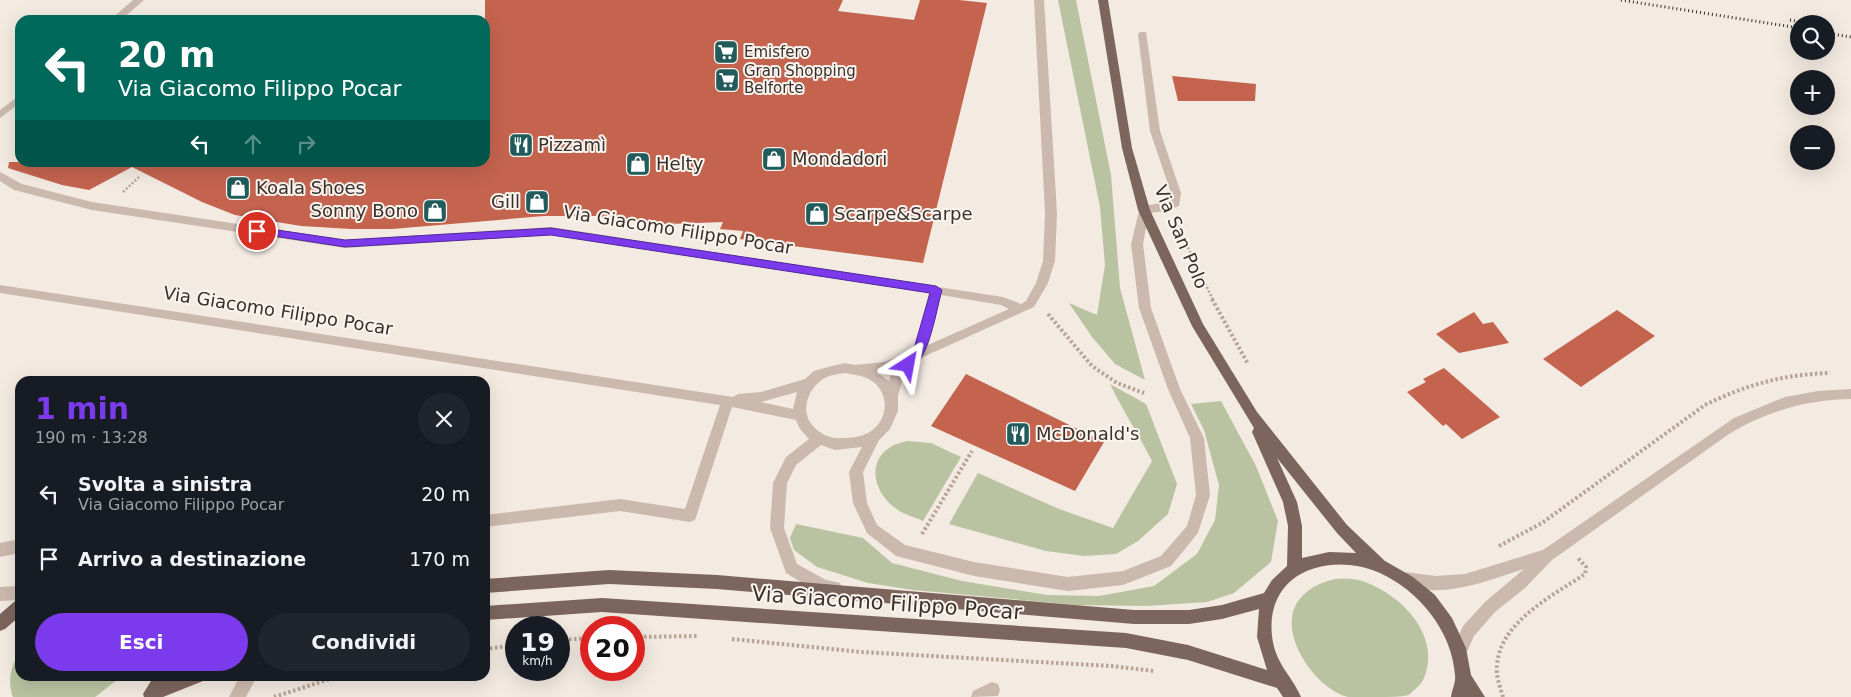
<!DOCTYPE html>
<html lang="it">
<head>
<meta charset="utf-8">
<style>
  body { margin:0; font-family:"DejaVu Sans",sans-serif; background:#20242c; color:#f1f3f6; height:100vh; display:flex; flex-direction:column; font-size:19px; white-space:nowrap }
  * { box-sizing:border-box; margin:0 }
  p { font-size:16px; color:#9ea1a6 }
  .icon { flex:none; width:28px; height:28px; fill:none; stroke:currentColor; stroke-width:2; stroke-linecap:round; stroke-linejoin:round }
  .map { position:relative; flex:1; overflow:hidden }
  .details { position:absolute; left:15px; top:376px; width:475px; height:305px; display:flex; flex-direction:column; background:#171b24; border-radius:15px; box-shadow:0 5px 20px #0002 }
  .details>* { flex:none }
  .top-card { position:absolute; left:15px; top:15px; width:475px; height:152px; border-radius:15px; box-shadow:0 5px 20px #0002; background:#00695c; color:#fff; overflow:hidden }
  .tools { position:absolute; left:1790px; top:15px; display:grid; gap:10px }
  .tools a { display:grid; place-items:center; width:45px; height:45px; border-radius:50%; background:#171b24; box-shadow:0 5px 20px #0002; font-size:25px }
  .speed { position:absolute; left:505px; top:616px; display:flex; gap:10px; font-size:25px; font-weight:700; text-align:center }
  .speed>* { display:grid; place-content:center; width:65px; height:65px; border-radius:50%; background:#171b24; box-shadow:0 5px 20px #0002; line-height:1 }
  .speed small { font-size:12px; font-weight:400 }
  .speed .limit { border:8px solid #d22; background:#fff; color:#111 }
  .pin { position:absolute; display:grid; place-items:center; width:42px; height:42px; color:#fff; margin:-21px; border:2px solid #fff; border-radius:50%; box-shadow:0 1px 5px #0007 }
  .me { position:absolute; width:55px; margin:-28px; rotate:34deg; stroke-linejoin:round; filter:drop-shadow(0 0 4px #0008) }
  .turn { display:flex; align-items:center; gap:18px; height:105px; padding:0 20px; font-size:22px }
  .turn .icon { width:65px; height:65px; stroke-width:2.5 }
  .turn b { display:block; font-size:35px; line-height:42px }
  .lanes { display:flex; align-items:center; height:48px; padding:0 20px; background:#0003; justify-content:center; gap:25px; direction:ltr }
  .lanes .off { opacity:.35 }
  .round { display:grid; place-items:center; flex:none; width:52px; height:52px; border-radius:26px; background:#20242c }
  .summary { display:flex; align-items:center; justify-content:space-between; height:85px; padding:0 20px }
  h1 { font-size:30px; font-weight:800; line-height:38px; color:#7c3aed }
  .primary-button { display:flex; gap:10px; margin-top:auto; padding:10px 20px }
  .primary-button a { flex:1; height:58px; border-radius:30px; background:#7c3aed; color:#fff; font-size:20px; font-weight:800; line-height:58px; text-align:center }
  .primary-button a+a { background:#20242c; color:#f1f3f6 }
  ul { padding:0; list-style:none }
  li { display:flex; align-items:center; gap:15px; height:65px; padding:0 20px }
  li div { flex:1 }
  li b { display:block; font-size:19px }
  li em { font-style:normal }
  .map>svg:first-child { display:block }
  .green { fill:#b9c3a1 }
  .building { fill:#c4644f }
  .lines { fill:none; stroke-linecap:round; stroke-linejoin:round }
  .path-far1 { stroke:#b8a397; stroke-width:2.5; stroke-dasharray:2 2; stroke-linecap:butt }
  .path { stroke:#b8a397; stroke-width:4; stroke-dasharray:2.5 2.5; stroke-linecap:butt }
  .minor { fill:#ccb9ad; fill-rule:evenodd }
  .major { fill:#7c655d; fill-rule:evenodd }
  .rail { stroke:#3a2f2b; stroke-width:3; stroke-dasharray:1 3; stroke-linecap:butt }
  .route { fill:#7c3aed; stroke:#51269a }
  .labels { text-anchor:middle; stroke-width:4; stroke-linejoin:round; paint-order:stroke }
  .far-poi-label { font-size:15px; fill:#3a2f2b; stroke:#faf4ee; text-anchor:start }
  .poi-label { font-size:18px; fill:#3a2f2b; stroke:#faf4ee; text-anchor:start }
  .street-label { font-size:18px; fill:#3a2f2b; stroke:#faf4ee }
  .near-street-label { font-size:21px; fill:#3a2f2b; stroke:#faf4ee }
</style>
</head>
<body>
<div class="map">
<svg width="1851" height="697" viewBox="0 0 1851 697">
  <rect width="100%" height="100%" fill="#f3eae1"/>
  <path class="green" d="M1058,0H1076L1111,175L1120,288L1145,380L1115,364L1092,337L1069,303L1097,315L1105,265L1100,207Z
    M1110,384L1146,404L1177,484L1168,514L1138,541L1116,554L1084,556L1046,551L949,524L978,473L1059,509L1113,528L1152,461C1139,435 1123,411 1110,384Z
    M1221,401L1256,466L1278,521L1271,562L1234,593L1207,602L1146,606L1077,605L913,590L868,583L817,567L794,550L790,538L796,524L863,538L892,563L962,581L1047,595L1099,596L1154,586L1197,554L1215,520L1219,485L1204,430L1191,404Z
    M907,441L931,443L961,457L923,521C915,517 905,515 898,510C875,496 864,462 892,446C896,444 902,442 907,441Z
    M1335,579C1343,579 1353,578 1362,581C1399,593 1442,634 1424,678C1422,684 1414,690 1409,695C1400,697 1389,697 1379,697C1369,697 1357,697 1348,697C1315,689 1275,631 1299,600C1309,587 1320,583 1335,579Z
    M20,651V676H122L95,697H13C7,681 11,665 20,651Z"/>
  <path class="building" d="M485,0H843L838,11L914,20L920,0H959L987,3L923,263L740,239L743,231L720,229L723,222L643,225L645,221L595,216H544L392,229H351L301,226L235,215L202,202L132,167L89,190L62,185L8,168L9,162H485Z
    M1172,76L1256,84L1255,101H1178Z
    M1617,310L1655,336L1581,387L1543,359Z
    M1474,312L1483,324L1493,322L1509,343L1459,353L1436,334Z
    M1444,368L1500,417L1462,439L1446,424L1443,426L1407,392L1426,382L1423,379Z
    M966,374L1104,442L1075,491L931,426Z"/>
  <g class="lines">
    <path class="path-far1" d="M123,192L139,177
      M1176,222L1213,300
      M662,228L675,223"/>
    <path class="path" d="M1212,299L1248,364
      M1048,314L1092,366L1117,383L1144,393
      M922,534L972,451
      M1499,546L1542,523L1705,405C1745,385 1785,374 1830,373
      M634,637L698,636
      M732,639L861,652L1111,666L1154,671
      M559,640L591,638
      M485,649L516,645
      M274,697L339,676
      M1503,697C1501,690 1498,682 1497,674C1493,625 1551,597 1585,574L1586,567L1578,558"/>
    <path class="minor" d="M133,0H144L121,20H110Z
      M1034,0H1044L1057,213L1055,261L1048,283L1034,307L923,357L903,378L898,396V411L890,429L879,440L863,472L867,503L877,525L905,545L974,562L1068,577L1123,571L1161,556L1187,526L1196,495L1190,438L1168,389L1139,308L1131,244L1140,207L1170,201L1171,193L1150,131L1138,34L1140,32H1146L1160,131L1181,193L1179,206L1167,211L1149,213L1143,244L1151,308L1180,389L1204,438L1210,495L1198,533L1171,566L1123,585L1068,591L974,576L896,556L867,533L853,503L849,472L862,447L835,450L821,445L796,465L787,483L784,528L797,564L826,580L840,583L842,588L840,593C823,599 800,581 786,573L770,528L773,483L786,457L809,439L800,429L796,420L732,407L695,520L690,522L620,511L485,527V515L620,499L685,509L720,405L0,293V285L733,397L738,394L761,392L805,379L814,371L828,367L845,363L855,365L884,362L914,351L929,293L551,235L345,248L92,210L14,190L0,181V172L22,184L92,202L345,240L551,227L1003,297L1021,304L1026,301L1036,283L1043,261L1045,213ZM941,295L1001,305L1009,309L928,345ZM897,367L892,372L889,381L878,373ZM845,373C851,374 858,375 864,377C890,386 892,419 868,433C860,437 851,438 842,438C830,439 820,434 812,425C800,410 808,389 823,379C829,375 838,374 845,373ZM797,392L793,409L761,402Z
      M20,95V103L0,118V110Z
      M1851,389V399C1806,400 1767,411 1729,434L1552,560L1525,588L1495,612L1474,636L1465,656L1460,658L1455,656L1452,651L1463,626L1485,602L1524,569C1484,582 1440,600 1399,584L1397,579L1399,574L1404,572L1436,576L1465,574L1543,550L1734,418L1785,397L1818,391Z
      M20,539V553L0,557V543Z
      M20,586V600L0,601V587Z
      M240,676H257L246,697H229Z
      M992,682L998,684L1000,690L998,696L971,697L973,691Z"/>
    <path class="major" d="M1098,0H1108L1132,148L1150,210L1203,324L1257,412L1347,525L1385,561L1413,577L1435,595L1452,618L1466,648L1471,675L1485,697H1451C1452,690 1456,682 1455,675C1452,631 1419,591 1380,573C1329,551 1265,572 1272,636C1275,664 1291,674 1301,697H1283L1277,688L1188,660L1126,648L602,612L485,620V606L602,598L1126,633L1188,645L1267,670L1257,637L1259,609L1222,619L1189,624H1134L717,589L609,584L485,593V579L609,570L717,575L1134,610H1189L1222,605L1264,593L1272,580L1287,566L1288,526L1283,502L1252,432L1254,428L1192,326L1138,210L1122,148ZM1277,458L1337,533L1356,553L1329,552L1302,558V526L1297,502Z
      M20,599V616L5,629L0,631V614L15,601Z
      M154,676H172L171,678L176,676H205L203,681L163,697H144L143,694Z"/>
    <path class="rail" d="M1621,0L1799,28
      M1790,20L1813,24
      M1826,33L1851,37"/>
  </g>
  <path class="route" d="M257,227L345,240L551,228L936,286L942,290C936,310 929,363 908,370L902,365L913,352L930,293L551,235L345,247L254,233L252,231L254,228Z"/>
  <defs>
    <symbol id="supermarket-square" viewBox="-11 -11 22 22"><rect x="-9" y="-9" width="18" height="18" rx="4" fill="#215b5b" stroke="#faf4ee"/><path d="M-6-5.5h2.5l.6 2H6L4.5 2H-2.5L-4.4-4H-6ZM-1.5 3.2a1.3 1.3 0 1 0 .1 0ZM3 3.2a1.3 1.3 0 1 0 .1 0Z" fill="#fff"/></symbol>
    <symbol id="restaurant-square" viewBox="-11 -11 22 22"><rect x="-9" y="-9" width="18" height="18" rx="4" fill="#215b5b" stroke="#faf4ee"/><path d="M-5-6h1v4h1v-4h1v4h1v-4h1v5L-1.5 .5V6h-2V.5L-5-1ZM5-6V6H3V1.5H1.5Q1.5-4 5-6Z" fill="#fff"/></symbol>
    <symbol id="shop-square" viewBox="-11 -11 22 22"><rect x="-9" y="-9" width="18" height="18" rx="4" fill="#215b5b" stroke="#faf4ee"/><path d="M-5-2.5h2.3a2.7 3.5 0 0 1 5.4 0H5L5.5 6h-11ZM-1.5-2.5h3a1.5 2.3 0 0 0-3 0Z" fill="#fff"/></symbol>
  </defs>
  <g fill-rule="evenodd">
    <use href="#supermarket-square" x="712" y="38" width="28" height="28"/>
    <use href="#supermarket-square" x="713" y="66" width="28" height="28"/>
    <use href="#restaurant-square" x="507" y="131" width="28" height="28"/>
    <use href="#shop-square" x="760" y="145" width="28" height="28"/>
    <use href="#shop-square" x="624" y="150" width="28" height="28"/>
    <use href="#shop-square" x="224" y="174" width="28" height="28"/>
    <use href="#shop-square" x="523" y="188" width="28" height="28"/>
    <use href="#shop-square" x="421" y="197" width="28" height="28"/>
    <use href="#shop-square" x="803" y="200" width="28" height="28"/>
    <use href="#restaurant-square" x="1004" y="420" width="28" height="28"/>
  </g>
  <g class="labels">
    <g class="far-poi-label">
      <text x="744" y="57">Emisfero</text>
      <text x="744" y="76">Gran Shopping<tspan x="744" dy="17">Belforte</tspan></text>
    </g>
    <g class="poi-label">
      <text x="538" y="151">Pizzamì</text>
      <text x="792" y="165">Mondadori</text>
      <text x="656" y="170">Helty</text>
      <text x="256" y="194">Koala Shoes</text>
      <text x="520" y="208" text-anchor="end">Gill</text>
      <text x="418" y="217" text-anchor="end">Sonny Bono</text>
      <text x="834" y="220">Scarpe&amp;Scarpe</text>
      <text x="1036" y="440">McDonald's</text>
    </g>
    <g class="street-label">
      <text transform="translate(678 230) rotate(9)" y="6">Via Giacomo Filippo Pocar</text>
      <text transform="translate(1181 237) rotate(67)" y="6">Via San Polo</text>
      <text transform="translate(278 311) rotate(9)" y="6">Via Giacomo Filippo Pocar</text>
    </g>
    <g class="near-street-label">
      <text transform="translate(887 603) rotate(4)" y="7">Via Giacomo Filippo Pocar</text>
    </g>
  </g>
</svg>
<div class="tools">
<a><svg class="icon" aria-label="search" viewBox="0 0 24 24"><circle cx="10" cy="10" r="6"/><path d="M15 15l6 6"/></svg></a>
<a>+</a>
<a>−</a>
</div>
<div class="speed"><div>19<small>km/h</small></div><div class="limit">20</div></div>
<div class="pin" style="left:257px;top:231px;background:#d93025"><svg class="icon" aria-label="arrive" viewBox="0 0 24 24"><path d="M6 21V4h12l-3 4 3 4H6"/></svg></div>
<svg class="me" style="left:908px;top:365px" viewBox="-20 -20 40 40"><path d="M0-17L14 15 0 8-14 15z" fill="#7c3aed" stroke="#fff" stroke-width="4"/></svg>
<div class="top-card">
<div class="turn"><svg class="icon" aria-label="left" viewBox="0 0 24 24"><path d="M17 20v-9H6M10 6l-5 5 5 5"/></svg><div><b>20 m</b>Via Giacomo Filippo Pocar</div></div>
<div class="lanes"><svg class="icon" aria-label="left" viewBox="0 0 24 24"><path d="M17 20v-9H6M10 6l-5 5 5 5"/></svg><svg class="icon off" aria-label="ahead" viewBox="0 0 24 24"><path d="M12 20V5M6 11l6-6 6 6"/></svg><svg class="icon off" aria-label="right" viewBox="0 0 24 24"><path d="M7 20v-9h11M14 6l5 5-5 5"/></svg></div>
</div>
<section class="details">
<div class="summary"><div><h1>1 min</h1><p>190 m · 13:28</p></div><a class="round"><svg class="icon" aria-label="close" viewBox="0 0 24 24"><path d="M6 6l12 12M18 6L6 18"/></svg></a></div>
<ul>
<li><svg class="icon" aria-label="left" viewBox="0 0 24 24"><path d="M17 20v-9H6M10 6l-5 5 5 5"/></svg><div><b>Svolta a sinistra</b><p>Via Giacomo Filippo Pocar</p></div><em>20 m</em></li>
<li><svg class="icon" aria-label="arrive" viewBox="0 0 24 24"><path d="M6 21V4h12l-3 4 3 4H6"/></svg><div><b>Arrivo a destinazione</b></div><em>170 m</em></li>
</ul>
<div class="primary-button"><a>Esci</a><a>Condividi</a></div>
</section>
</div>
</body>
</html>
